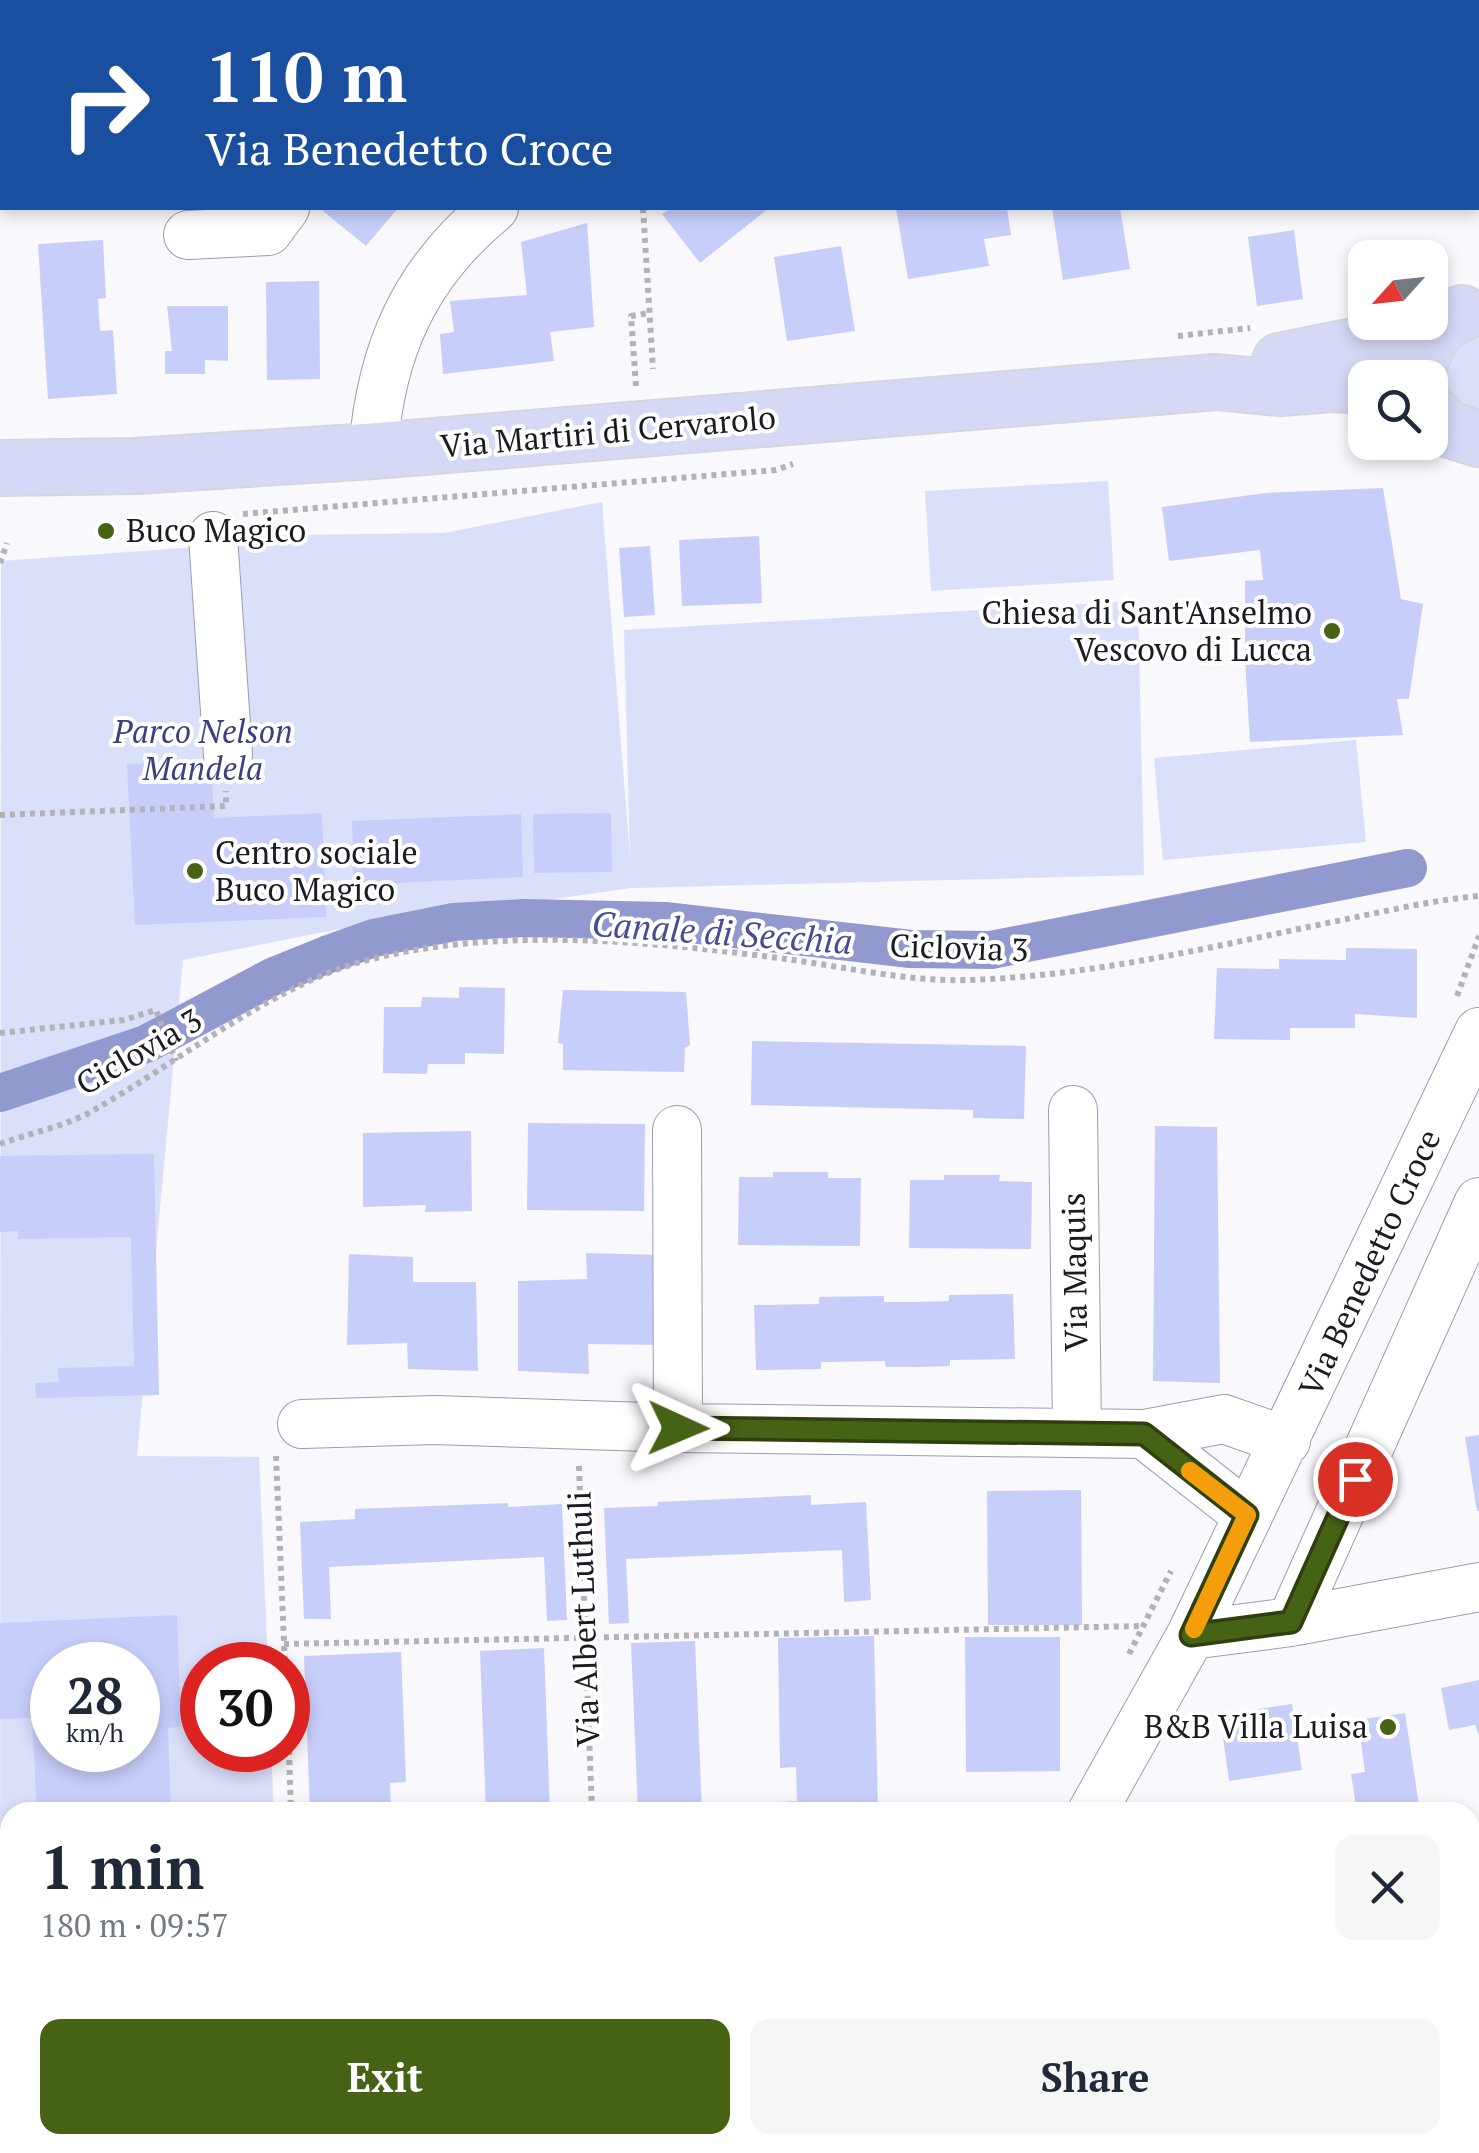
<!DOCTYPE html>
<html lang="en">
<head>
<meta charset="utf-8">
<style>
  body { margin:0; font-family:"PT Serif",serif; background:#f6f6f7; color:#1f2937; height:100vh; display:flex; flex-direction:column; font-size:38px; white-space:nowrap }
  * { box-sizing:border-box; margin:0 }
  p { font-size:32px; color:#747a83 }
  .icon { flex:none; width:55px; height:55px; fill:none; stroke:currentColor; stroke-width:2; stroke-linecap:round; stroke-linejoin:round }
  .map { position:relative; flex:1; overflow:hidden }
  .panel { position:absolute; left:0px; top:1802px; width:1480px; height:352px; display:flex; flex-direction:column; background:#fff; border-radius:30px 30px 0 0; box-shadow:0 5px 15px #0003 }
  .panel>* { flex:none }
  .hud { position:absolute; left:0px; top:0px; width:1480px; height:210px; box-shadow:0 5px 15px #0003; background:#1a4fa0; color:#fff; overflow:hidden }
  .needle { width:65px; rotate:243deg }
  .tools { position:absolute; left:1348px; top:240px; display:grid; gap:20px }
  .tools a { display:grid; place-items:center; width:100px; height:100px; border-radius:20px; background:#fff; box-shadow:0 5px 15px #0003; font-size:50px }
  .speed { position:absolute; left:30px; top:1642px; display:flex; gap:20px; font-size:50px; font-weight:700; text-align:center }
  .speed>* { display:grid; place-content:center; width:130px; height:130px; border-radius:50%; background:#fff; box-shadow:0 5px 15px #0003; line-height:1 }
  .speed small { font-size:25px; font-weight:400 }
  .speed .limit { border:15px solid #d22; background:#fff; color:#111 }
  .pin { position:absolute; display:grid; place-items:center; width:85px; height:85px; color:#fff; margin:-42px; border:5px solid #fff; border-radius:50%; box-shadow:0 2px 10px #0007 }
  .me { position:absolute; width:110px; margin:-55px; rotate:91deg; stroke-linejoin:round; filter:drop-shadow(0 0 8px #0008) }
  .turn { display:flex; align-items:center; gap:35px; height:210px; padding:0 40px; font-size:45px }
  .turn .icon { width:130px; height:130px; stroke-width:2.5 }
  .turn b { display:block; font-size:70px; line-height:85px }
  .round { display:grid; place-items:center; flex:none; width:105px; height:105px; border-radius:20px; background:#f6f6f7 }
  .headline { display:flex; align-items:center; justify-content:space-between; height:170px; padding:0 40px }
  h1 { font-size:60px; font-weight:600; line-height:75px }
  .primary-button { display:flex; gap:20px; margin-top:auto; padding:20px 40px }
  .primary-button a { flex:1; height:115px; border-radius:20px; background:#466315; color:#fff; font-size:40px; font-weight:600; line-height:115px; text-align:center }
  .primary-button a+a { background:#f6f6f7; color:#1f2937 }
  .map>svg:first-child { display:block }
  .green { fill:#dadffa; fill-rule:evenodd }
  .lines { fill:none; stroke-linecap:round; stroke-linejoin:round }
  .canal { stroke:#9299ce; stroke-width:38 }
  .building { fill:#c7cefa; fill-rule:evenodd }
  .minor-casing { stroke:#9b9eb1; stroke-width:50 }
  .major-casing { stroke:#d6d6d7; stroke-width:58 }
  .path { stroke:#b2b2b8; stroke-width:6; stroke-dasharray:5 5; stroke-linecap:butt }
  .minor { stroke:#fff; stroke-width:48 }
  .major { stroke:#d5d9f6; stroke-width:55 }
  .route-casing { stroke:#2e400e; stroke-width:25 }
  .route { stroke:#466315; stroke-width:18 }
  .slow { stroke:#f59e0b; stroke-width:18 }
  .poi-dot { fill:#466315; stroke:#fff; stroke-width:4 }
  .labels { text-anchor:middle; stroke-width:8; stroke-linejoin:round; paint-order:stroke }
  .street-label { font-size:32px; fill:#1a1b23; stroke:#fff }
  .poi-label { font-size:32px; fill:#1a1b23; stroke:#fff; text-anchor:start }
  .park-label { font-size:32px; font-style:italic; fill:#3c3f80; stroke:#fff }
  .water-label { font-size:35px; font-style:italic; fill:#494d90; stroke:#fff }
</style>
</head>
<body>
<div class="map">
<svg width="1479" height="2153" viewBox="0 0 1479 2153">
  <rect width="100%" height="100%" fill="#f8f8fd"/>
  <path class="green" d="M34,0H324V2H35Z
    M1479,329V419L1443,394C1437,351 1443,351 1479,329Z
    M1108,481L1114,580L931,591L925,491Z
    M602,502L630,858L624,630L1138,601L1144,875L631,888L334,930L183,960L137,1456L259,1457L268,1665H202V1750H271L274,1812H10V2122H0L1,561L213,546V536L444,533ZM52,1665H138V1750H52Z
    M1356,740L1366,842L1163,860L1154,758Z"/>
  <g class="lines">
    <path class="canal" d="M0,1093L146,1044L274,976L326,955L374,938L454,922L524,918L665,921L911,949L991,950L1408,868"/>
  </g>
  <path class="building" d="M326,208H398L366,246L323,211Z
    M671,208H769L700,263L662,214Z
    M896,208H1007L1011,235L984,239L989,266L908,279Z
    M1052,208H1120L1130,269L1063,280Z
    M587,223L594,327L550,332L554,361L443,374L440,334L454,332L450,301L527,295L521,242Z
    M1294,230L1303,299L1257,306L1248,237Z
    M103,240L106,298L98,299L100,331L113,330L117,394L48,399L38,244Z
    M841,246L855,331L787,341L774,257Z
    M319,281L320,379L267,380L266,282Z
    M167,306H228V361L205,360V374H165V351H172Z
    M1383,488L1401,599L1423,604L1409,699H1397L1403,735L1250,742L1245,659V581L1263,580L1260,550L1169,561L1162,507L1266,493Z
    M759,536L762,603L682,606L679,540Z
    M650,546L655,615L624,617L619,548Z
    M211,761L214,818L322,813L326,917L135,925L127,764Z
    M611,813L612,872L534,873L533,814Z
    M521,814L523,877L354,885L352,821Z
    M1346,948L1417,949V1018L1355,1014V1028H1290V1040L1214,1039L1217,968L1279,969V959L1346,960Z
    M459,987L505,988L504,1054L465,1053V1064H428L427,1074L383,1073L384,1007H421L422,997L459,998Z
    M563,990L686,992L690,1045L685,1048L684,1072L563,1070V1044L558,1043Z
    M752,1041L1026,1046L1024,1119L973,1118V1110L751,1105Z
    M528,1123L645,1124L644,1211L527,1210Z
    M1155,1126L1217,1127L1220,1383L1153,1381Z
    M471,1131L472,1211L425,1212L426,1205L363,1207V1133Z
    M154,1154L159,1395L36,1398L35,1383L59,1382L58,1368L134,1366L131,1237L18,1239V1231L0,1232V1156Z
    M773,1172H828V1178H861L860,1246L738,1245L739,1177H773Z
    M944,1175H1000L999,1181L1032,1182L1031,1249L909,1248L910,1180H944Z
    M586,1253L661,1255L659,1345L588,1344L589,1374L518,1371V1281L587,1279Z
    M349,1254L413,1257V1282H476L478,1371L408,1369L407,1343L347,1345Z
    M1013,1294L1015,1359L950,1360V1366L918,1367H886L885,1361L821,1362V1369L756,1370L754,1305L819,1304V1297L884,1296V1302H916L949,1301V1295Z
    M1479,1435V1511H1477L1465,1437Z
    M1081,1490L1082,1625H988L987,1491Z
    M811,1495V1505L866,1502L871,1600L844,1602L842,1550L626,1559L629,1623L609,1624L604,1508L658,1506V1502Z
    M508,1503V1507L562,1504L567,1620L547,1621L544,1557L329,1567L331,1619H304L300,1522L355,1519V1509Z
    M177,1615L181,1727L168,1728L171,1812H37L32,1718L0,1719V1623ZM52,1665H138V1750H52Z
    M874,1636L878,1812H781V1802L797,1801L796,1767L780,1768L778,1638Z
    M965,1637H1060V1771L966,1772Z
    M695,1641L702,1812H638L631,1643Z
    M544,1648L550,1812H486L480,1651Z
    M401,1652L406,1782L390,1783L391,1812H310L304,1656Z
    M1479,1680V1735L1475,1725L1449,1730L1441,1688Z
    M1292,1704L1302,1770L1229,1781L1220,1715Z
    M1405,1713L1420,1812H1357L1351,1774L1365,1772L1358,1720Z
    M1039,2145H1401V2150L1360,2153H1039Z"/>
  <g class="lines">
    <defs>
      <path id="minor" d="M628,0V2
        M740,2L743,0
        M188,235L268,231L285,208
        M373,451C381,349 415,273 494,208
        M213,536L228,755
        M1073,1110L1077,1433
        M677,1130L678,1428
        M302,1424L434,1420L678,1428L1144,1434L1224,1419L1286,1441
        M1144,1434L1247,1515
        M1291,1622L1479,1202
        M1191,1635L1291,1622L1479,1587
        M1092,1812L1191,1635L1479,1032
        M1470,1854L1479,1853
        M604,2145L605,2153
        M946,2153L950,2145"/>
      <path id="major" d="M1280,361L1364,344L1450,317
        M1418,378C1421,348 1433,324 1462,313
        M1430,411L1447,429L1479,439
        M0,468L135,466L373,451L1216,382L1280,388L1331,384L1365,386"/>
    </defs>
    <use href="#minor" class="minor-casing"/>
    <use href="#major" class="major-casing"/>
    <path class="path" d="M267,0L268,2
      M174,2L176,0
      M0,23L2,24
      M643,208L653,369
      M1178,336L1250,328
      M636,386L631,316L649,313
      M243,514L776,470L793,464
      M0,563L7,543
      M0,815L226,806V791
      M1457,996L1479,936
      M0,1033L124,1020L156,1010L176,1061
      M0,1144C30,1133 67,1126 94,1110C177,1063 273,985 364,961C497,926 650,941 786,959C846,967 909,982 969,980C1095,976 1219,945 1342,920C1387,911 1433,900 1479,896
      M276,1456L285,1665
      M579,1466L592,1812
      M284,1644L1142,1626
      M1129,1654L1171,1571
      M288,1720L291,1812"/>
    <use href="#minor" class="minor"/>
    <use href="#major" class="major"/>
  </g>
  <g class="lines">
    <defs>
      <path id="route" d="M678,1428L1144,1434L1247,1515L1191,1635L1291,1622L1355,1479"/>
    </defs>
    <use href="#route" class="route-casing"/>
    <use href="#route" class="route"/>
    <path class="slow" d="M1190,1471L1247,1515L1194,1629"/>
  </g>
  <g class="poi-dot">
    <circle cx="106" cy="531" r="10"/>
    <circle cx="1332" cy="631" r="10"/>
    <circle cx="195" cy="871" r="10"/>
    <circle cx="1388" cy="1727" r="10"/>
  </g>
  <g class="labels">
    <g class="street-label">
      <text transform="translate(608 432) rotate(-5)" y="11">Via Martiri di Cervarolo</text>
      <text transform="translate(959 948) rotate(2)" y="11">Ciclovia 3</text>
      <text transform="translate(139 1052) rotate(-30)" y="11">Ciclovia 3</text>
      <text transform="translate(1370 1263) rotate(-65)" y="11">Via Benedetto Croce</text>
      <text transform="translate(1075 1272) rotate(-91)" y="11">Via Maquis</text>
      <text transform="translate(584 1619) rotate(-92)" y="11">Via Albert Luthuli</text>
    </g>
    <g class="poi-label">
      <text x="126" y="542">Buco Magico</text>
      <text x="1312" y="624" text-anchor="end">Chiesa di Sant'Anselmo<tspan x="1312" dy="37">Vescovo di Lucca</tspan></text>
      <text x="215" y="864">Centro sociale<tspan x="215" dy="37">Buco Magico</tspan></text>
      <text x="1368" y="1738" text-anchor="end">B&amp;B Villa Luisa</text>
    </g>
    <g class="park-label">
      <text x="203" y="743">Parco Nelson<tspan x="203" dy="37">Mandela</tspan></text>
    </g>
    <g class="water-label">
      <text transform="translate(722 933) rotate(4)" y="12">Canale di Secchia</text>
    </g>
  </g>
</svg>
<div class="tools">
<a><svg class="needle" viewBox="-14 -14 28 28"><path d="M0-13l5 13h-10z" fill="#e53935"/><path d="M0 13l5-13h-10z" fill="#747a83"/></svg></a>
<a><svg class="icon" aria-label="search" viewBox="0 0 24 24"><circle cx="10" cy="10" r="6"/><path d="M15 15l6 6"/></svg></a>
</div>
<div class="speed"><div>28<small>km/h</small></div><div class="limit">30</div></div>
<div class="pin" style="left:1355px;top:1479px;background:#d93025"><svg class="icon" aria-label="arrive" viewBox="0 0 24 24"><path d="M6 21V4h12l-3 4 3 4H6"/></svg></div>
<svg class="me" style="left:678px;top:1428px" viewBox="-20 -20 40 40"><path d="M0-17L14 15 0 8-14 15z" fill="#466315" stroke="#fff" stroke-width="4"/></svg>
<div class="hud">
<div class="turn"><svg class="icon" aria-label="right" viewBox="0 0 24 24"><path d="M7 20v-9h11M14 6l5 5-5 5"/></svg><div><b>110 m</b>Via Benedetto Croce</div></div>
</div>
<section class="panel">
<div class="headline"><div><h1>1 min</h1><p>180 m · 09:57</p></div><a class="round"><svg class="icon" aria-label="close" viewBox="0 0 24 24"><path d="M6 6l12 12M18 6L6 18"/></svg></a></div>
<div class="primary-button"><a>Exit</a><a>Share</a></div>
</section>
</div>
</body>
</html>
